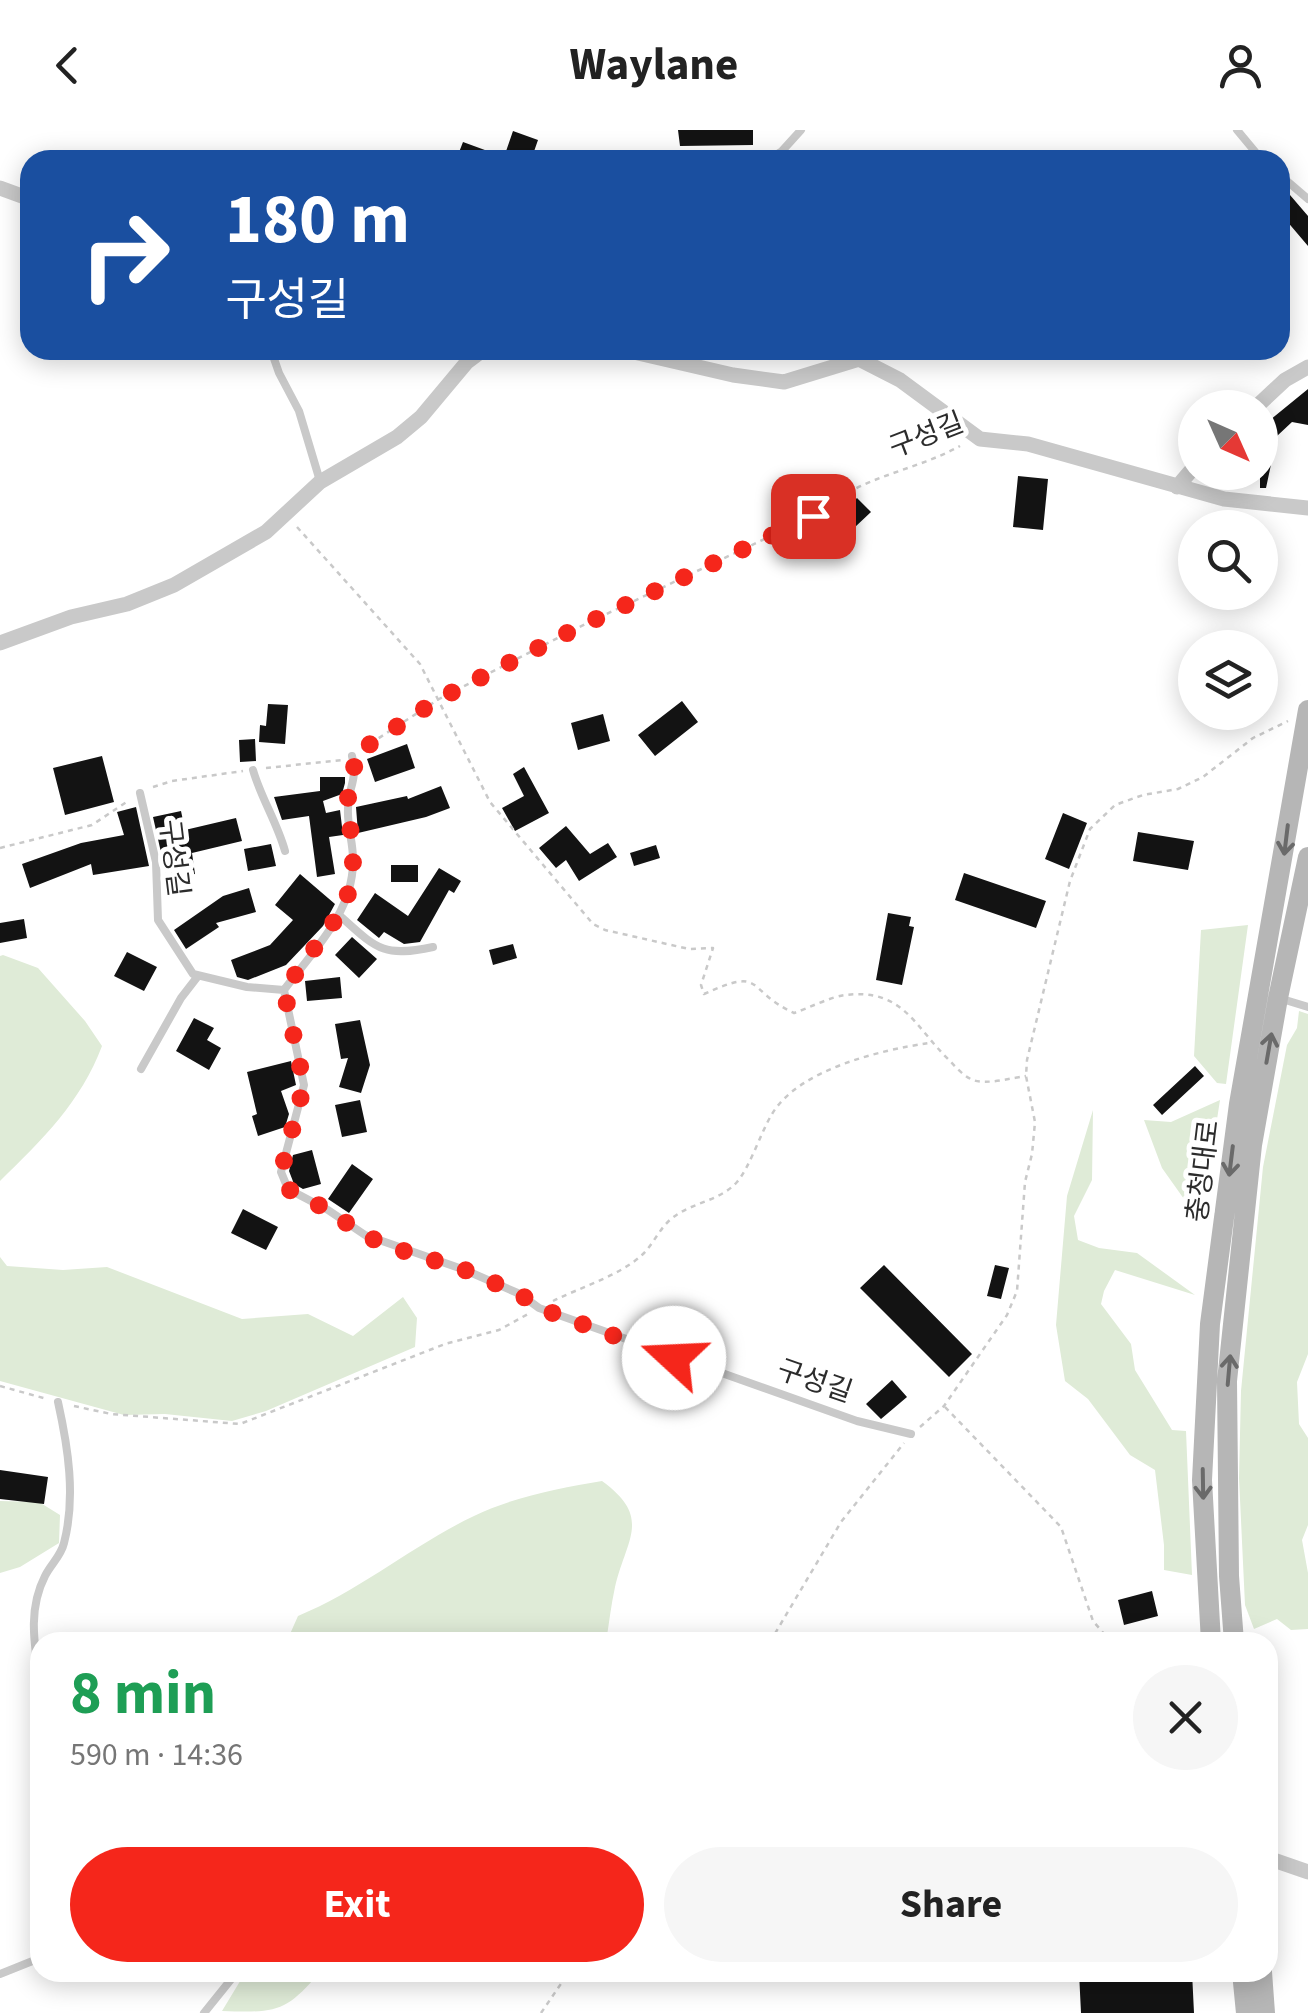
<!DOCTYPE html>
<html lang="en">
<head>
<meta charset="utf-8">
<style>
  body { margin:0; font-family:"Source Sans 3","Noto Sans KR",sans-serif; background:#f6f6f6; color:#222; height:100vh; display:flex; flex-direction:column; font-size:38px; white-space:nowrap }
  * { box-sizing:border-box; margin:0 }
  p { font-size:32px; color:#767676 }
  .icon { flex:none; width:55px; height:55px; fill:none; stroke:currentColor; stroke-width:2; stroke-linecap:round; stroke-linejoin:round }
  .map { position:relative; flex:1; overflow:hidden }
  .details { position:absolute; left:30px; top:1502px; width:1248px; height:350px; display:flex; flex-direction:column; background:#fff; border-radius:30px; box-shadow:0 5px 25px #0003 }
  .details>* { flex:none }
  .hud { position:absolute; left:20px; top:20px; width:1270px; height:210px; border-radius:30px; box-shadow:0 5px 25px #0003; background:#1a4fa0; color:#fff; overflow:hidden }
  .needle { width:65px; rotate:135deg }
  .tools { position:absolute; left:1178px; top:260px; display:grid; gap:20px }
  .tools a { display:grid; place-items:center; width:100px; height:100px; border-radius:50%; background:#fff; box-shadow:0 5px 25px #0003; font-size:50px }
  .pin { position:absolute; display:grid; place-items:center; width:85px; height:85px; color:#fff; margin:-42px; border-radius:20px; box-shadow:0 5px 15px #0006 }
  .me { position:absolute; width:110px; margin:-55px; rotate:290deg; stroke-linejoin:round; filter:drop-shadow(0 0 8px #0008) }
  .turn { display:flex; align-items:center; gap:35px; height:210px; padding:0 40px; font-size:45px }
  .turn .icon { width:130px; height:130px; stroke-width:2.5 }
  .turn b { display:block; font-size:70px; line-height:85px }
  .round { display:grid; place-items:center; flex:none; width:105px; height:105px; border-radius:52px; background:#f6f6f6 }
  .summary { display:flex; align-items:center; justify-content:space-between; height:170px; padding:0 40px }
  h1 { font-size:60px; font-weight:700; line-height:75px; color:#1e9e55 }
  .primary-button { display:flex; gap:20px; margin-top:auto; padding:20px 40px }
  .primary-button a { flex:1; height:115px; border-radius:60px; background:#f5261b; color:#fff; font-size:40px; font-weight:700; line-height:115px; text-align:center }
  .primary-button a+a { background:#f6f6f6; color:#222 }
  header { display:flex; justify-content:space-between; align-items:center; height:130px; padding:0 40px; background:#fff; font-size:45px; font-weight:700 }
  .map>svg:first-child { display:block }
  .green { fill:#dfebd7 }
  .building { fill:#131313 }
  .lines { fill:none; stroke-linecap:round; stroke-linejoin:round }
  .path { stroke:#c9c9c9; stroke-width:2.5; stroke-dasharray:5 5; stroke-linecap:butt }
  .lane { stroke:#c9c9c9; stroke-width:8 }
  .street { stroke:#c9c9c9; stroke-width:15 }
  .secondary { stroke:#b6b6b6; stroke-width:20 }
  .oneway { stroke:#6a6a6a }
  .route { stroke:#f5261b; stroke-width:18; stroke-dasharray:0 32.4 }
  .labels { text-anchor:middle; stroke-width:10; stroke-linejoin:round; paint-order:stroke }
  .street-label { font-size:28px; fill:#2c2c2c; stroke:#fff }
</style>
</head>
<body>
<header><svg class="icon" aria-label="back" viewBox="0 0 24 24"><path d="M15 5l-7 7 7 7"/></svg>Waylane<svg class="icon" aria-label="person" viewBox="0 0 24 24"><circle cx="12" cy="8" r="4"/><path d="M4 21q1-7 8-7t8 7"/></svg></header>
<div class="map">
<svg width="1308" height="1883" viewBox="0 0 1308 1883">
  <rect width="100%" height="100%" fill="#fff"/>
  <path class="green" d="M1248,795L1226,954L1217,953L1194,926L1201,800Z
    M3,825L38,838L85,891L102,916C81,972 42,1010 0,1051V826Z
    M1299,881L1308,884V1224L1297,1252L1299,1294L1308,1308V1395L1302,1410L1308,1443V1499L1291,1500L1277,1489L1254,1499L1245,1475L1239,1348L1241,1261L1263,1037L1287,915L1297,898Z
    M1220,970L1201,1093L1162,1038L1144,990L1171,992Z
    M1093,980L1092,1050L1074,1086L1078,1110L1099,1118L1137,1123L1195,1165L1115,1140L1104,1161L1101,1174L1131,1214L1135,1240L1172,1300L1186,1301L1192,1445L1164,1440V1415L1155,1340L1130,1325L1088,1269L1065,1251L1056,1195L1067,1066Z
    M0,1127L7,1136L63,1140L107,1137L242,1189L308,1184L353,1206L403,1167L417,1188L415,1217L266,1281L232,1291L165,1284L124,1285L0,1251Z
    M602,1351C653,1388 626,1409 615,1457C611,1475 609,1494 606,1512H297L290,1504L298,1486C361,1460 413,1415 474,1386C513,1367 560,1358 602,1351Z
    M0,1371L39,1372L60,1385L59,1413L20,1437L0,1443Z
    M245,1843V1842L319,1843C286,1882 276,1883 222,1881Z"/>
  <path class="building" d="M678,0H753V15L680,16Z
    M513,1L538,10L531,30H456L463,12L504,27Z
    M1290,65L1308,86V116L1280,83V74Z
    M1308,259V295L1292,292L1277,306L1266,358H1260V298Z
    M1018,346L1048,349L1043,400L1013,397Z
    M857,368L871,382L838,413L824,399Z
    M682,571L698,592L655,626L638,605Z
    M268,574L288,575L285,614L259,612L260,595L266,596Z
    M603,584L610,611L578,620L571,593Z
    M255,609L256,631L240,632L239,610Z
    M407,614L415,638L375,652L367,629Z
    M102,626L114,672L65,685L53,638Z
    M524,637L549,683L515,701L502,678L524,666L513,644Z
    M320,647H345V653L342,664L323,671L326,683L340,680L343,705L329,707L335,744L317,747L309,686L282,690L274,667L320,661Z
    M441,656L450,678L426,687L358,703L356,677L407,666L408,669Z
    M136,677L149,736L93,745L91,734L30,758L22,734L81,713L124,705L117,682Z
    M181,681L185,700L236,688L242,711L192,723L195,744L167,749L153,687Z
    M1063,683L1087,693L1069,739L1045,729Z
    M566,696L590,724L608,713L617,727L579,751L566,730L556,738L539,718Z
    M1138,702L1194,711L1188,740L1133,731Z
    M271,714L276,736L248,741L244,719Z
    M656,715L660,728L634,736L630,723Z
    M391,735H418V752H391Z
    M439,738L461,751L454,763L449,760L420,812L404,814L384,802L379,808L357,790L375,763L408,786Z
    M964,743L1046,771L1036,798L955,770Z
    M300,744L335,774L323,796L286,835L248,850L237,847L231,830L270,815L293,790L275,775Z
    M249,758L256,782L216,793L219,797L186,819L174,800L223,766Z
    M888,783L911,787L909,796L914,797L902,855L876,850Z
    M24,789L27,808L0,813V793Z
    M352,807L377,829L359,848L335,825Z
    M513,814L517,828L493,835L489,820Z
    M127,822L157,837L144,861L114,846Z
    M340,847L342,868L307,871L305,851Z
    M194,888L214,898L207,910L221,918L209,940L176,921Z
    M360,890L370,935L361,963L339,957L348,928L341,929L335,894Z
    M291,931L296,955L281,961L289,984L285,997L258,1006L252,986L257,984L247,942Z
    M1195,936L1204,946L1162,985L1153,975Z
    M360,970L367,1002L342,1007L335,975Z
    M312,1020L321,1054L303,1059L294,1054L289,1041L293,1025Z
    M352,1034L373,1049L349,1083L328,1069Z
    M243,1079L278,1097L266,1120L231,1103Z
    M884,1135L972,1224L949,1247L860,1158Z
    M995,1135L1009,1138L1001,1169L987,1166Z
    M892,1250L907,1267L881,1289L866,1274Z
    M0,1340L48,1347L44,1374L0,1369Z
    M1152,1461L1158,1486L1124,1495L1118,1470Z
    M1079,1842H1192L1194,1883H1081Z"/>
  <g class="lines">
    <path class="path" d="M297,397L420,534L490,672L593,794L605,800L689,819L713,818L701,855L704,864C766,836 744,860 794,883C809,878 830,867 845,865C903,858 914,896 949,930C956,937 963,946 973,950C987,955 1011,948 1026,946
      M362,619L439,569L575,499L813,386C824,379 835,369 847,363C883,343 924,336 960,316
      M266,638L342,630
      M153,657L172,651L243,641
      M0,718L92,695L128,671
      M553,1171C581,1157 619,1146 642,1125C653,1115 659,1099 671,1089C691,1072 719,1072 737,1052C750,1037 761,1002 772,984C799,939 881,920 929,913
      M0,1256L47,1269
      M74,1276L111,1284L240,1294L445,1214L499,1200L528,1184
      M945,1277L1061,1397L1093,1491L1111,1512
      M920,1297L944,1276L1007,1185L1017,1161L1025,1052L1032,1024L1035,992L1026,946L1027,930L1070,751L1090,699L1115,675L1143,665L1178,659L1203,647L1253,608L1288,591
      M770,1512L841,1392L904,1313
      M541,1883L569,1842"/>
    <path class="lane" d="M1237,0L1262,30
      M768,30L782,21L801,0
      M1280,45L1308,69
      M271,220L279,243L299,281L320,351
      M253,640C261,668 277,692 285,721
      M140,663L156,732L158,790L193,844L247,857L284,860L304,955L281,1042L288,1059L328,1080L365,1105L465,1140L520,1164L539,1178L857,1291L911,1304
      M339,785C376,818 382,828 433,817
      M284,860C313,821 352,784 353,733C354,715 347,697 348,679C348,656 358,652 352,626
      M1282,869L1308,877
      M141,939L181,868L198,846
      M40,1554C35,1517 27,1481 45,1446C51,1434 61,1426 64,1413C76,1367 68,1317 58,1272
      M0,1844L40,1828
      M204,1883L237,1842"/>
    <path class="street" d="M0,58L30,69
      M625,220L733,245L784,252L859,229L900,250L980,309L1028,314L1224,369L1308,378
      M1255,278L1285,250L1308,237
      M1177,357L1195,336
      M0,513L71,487L127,474L174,455L266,402L320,352L397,307L421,287L467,232L483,220
      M1268,1728L1308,1742"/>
    <path class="secondary" d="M1211,1512L1202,1350L1210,1194L1239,974L1308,580
      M1234,1512L1229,1446L1227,1251L1252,1015L1278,868L1308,727
      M1242,1842L1246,1883
      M1262,1842L1265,1883"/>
  </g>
  <defs><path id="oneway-shaft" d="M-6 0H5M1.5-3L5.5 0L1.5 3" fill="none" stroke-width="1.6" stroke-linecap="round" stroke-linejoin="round" transform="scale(2.5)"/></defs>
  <g class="oneway">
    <use href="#oneway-shaft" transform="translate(1286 710) rotate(97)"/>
    <use href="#oneway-shaft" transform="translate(1269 918) rotate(-80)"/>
    <use href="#oneway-shaft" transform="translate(1231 1031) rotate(97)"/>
    <use href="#oneway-shaft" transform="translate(1229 1240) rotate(-85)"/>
    <use href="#oneway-shaft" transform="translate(1203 1354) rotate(89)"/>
  </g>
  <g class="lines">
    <path class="route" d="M674,1228L539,1178L520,1164L465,1140L401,1120L365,1106L328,1080L288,1059L281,1042L304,955L284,860L346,775L353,733L348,667L356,646L352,626L439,569L575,499L813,386"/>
  </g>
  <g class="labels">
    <g class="street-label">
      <text transform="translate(926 304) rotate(-21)" y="10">구성길</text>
      <text transform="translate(175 728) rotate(83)" y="10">구성길</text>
      <text transform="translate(1202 1041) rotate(-83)" y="10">충청대로</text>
      <text transform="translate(815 1250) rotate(19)" y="10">구성길</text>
    </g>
  </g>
</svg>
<div class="tools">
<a><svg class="needle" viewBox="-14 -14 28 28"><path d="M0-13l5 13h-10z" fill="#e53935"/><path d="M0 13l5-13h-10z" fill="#767676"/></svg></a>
<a><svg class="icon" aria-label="search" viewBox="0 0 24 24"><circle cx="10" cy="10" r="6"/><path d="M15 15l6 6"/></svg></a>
<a><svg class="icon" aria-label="layers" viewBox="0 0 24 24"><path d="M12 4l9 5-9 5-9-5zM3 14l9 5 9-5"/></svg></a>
</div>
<div class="pin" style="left:813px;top:386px;background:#d93025"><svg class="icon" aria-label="arrive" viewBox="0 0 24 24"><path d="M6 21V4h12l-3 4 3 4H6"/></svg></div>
<svg class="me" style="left:674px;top:1228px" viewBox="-20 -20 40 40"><circle r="19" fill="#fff"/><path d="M0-13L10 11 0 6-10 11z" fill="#f5261b"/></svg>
<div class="hud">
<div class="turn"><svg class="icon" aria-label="right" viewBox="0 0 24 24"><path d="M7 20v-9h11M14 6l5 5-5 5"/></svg><div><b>180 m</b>구성길</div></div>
</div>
<section class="details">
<div class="summary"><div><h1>8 min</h1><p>590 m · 14:36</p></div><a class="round"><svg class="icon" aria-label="close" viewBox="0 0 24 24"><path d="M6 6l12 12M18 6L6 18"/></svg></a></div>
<div class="primary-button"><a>Exit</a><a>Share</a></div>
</section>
</div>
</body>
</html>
